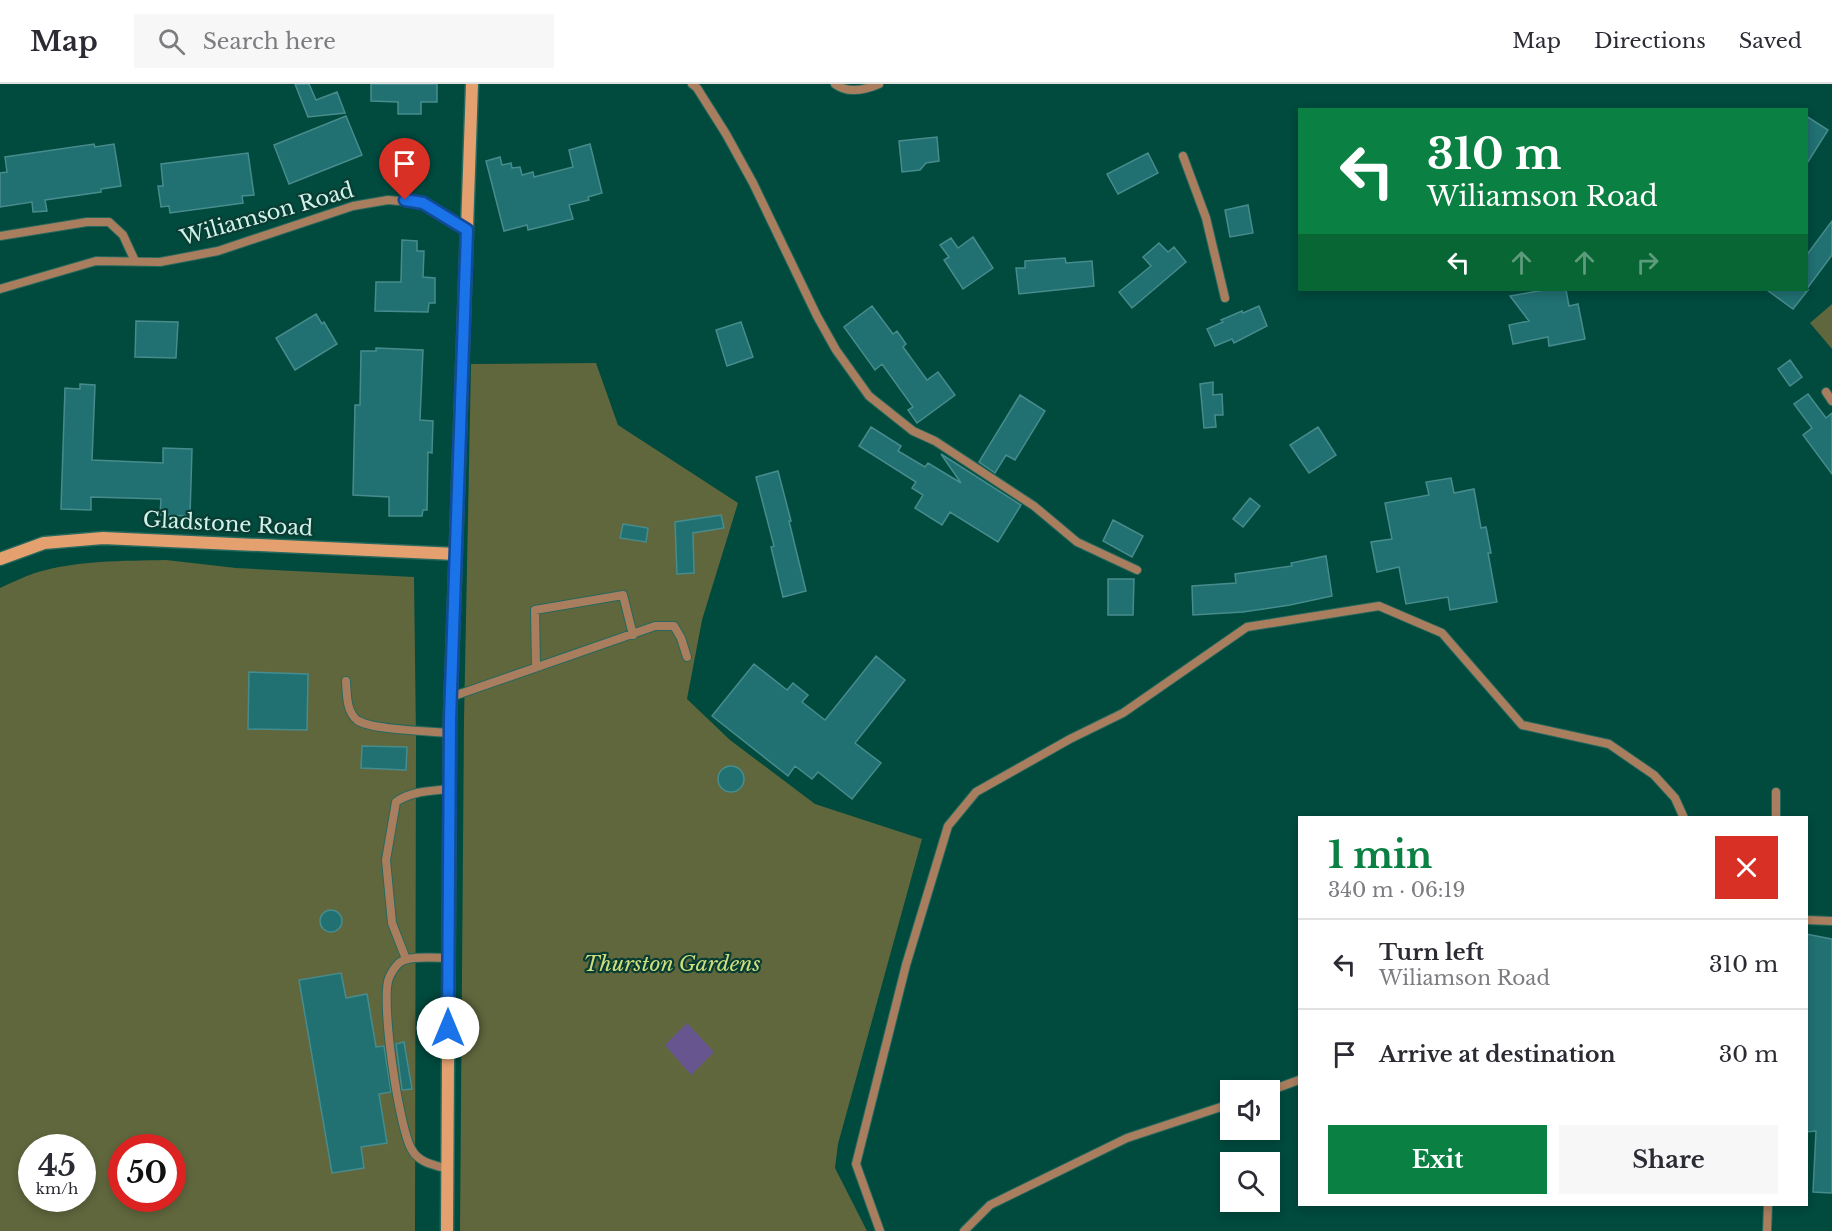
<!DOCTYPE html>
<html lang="en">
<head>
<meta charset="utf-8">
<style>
  body { margin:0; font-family:"Libre Baskerville",serif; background:#f7f7f7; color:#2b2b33; height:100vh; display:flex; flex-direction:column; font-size:22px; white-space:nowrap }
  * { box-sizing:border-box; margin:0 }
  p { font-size:20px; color:#7c7c81 }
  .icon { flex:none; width:33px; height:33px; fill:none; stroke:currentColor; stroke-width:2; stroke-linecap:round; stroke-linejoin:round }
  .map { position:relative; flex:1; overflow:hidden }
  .drawer { position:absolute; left:1298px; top:732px; width:510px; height:390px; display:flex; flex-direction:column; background:#fff; border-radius:0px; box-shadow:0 3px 9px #0003 }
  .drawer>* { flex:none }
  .hud { position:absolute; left:1298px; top:24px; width:510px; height:183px; border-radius:0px; box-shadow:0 3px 9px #0003; background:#0b8043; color:#fff; overflow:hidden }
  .fabs { position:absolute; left:1220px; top:996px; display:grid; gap:12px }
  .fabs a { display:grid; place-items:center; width:60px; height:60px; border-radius:0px; background:#fff; box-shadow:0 3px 9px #0003; font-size:30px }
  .speed { position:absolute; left:18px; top:1050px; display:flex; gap:12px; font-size:30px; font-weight:700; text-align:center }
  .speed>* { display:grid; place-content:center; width:78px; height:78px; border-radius:50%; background:#fff; box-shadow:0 3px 9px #0003; line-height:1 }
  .speed small { font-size:15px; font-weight:400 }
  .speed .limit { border:9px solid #d22; background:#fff; color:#111 }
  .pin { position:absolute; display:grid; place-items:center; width:51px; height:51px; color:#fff; margin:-62px -26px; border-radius:50% 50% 50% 0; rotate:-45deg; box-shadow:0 0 6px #0007 }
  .pin .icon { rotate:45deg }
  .me { position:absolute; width:66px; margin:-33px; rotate:0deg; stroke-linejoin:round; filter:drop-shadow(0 0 4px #0008) }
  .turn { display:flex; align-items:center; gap:21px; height:126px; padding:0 30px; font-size:27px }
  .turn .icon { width:78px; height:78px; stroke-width:2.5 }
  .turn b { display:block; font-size:42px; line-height:51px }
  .lanes { display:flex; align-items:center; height:57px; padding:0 30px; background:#0003; justify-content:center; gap:30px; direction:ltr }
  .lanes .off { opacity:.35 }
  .round { display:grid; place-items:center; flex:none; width:63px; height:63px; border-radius:0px; background:#f7f7f7 }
  .headline { display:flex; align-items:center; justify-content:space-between; height:102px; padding:0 30px }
  h1 { font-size:36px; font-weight:800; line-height:45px; color:#0b8043 }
  .action { display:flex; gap:12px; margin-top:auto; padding:12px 30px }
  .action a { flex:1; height:69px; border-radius:0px; background:#0b8043; color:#fff; font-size:24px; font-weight:800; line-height:69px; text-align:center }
  .action a+a { background:#f7f7f7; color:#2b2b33 }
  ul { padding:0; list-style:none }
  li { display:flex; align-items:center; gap:18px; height:90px; padding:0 30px; border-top:2px solid #e1e1e2 }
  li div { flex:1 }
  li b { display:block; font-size:22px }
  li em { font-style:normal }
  header { display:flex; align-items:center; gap:36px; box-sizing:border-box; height:84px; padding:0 30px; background:#fff; border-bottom:2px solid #e1e1e2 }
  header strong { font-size:28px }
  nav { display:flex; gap:33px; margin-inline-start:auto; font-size:21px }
  .search { width:420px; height:54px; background:#f7f7f7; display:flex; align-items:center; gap:15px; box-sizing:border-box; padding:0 21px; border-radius:0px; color:#7c7c81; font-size:22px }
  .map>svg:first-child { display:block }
  .green { fill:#60673d; fill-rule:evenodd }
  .water { fill:#66558f }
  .building { fill:#217072; stroke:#478c8d; stroke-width:1.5 }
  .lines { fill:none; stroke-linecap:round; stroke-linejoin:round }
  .lane-casing { stroke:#26685d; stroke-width:10 }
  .secondary-casing { stroke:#26685d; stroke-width:15 }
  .lane { stroke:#a97e5f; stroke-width:8 }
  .secondary { stroke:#e4a16f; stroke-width:12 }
  .route-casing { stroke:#114b97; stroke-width:15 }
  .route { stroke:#1a73e8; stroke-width:10 }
  .labels { text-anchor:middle; stroke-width:4.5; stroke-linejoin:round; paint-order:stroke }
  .street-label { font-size:21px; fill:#d2f2e9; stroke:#093d33 }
  .park-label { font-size:21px; font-style:italic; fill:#cede7d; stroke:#093d33 }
</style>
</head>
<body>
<header>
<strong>Map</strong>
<div class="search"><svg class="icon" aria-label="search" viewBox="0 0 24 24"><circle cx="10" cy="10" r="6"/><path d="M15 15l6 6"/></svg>Search here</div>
<nav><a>Map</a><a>Directions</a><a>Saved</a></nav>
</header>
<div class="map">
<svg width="1832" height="1147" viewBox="0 0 1832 1147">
  <rect width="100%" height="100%" fill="#004a3e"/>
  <path class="green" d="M1832,220V265L1810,239Z
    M596,279L618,341L738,419L702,536L687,615L730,656L815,720L922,755L838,1060L835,1084L867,1147H460L464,636L471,280Z
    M166,476L236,484L414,493L416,655L415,1147H0V504C11,499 23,493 35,489C77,476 122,477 166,476ZM32,1064H82V1114H32ZM122,1064H172V1114H122Z"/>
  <path class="water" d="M687,939L714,968L691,991L665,961Z"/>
  <path class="building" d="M295,0H309L316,16L337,8L345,29L308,33Z
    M371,0H437V18H421V30H398V18L371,17Z
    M346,32L362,71L289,100L274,61Z
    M1806,32L1828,46L1806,81Z
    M937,53L939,77L926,79L920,86L902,88L899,57Z
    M94,60L95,63L114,60L121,102L101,105V108L45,116L47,127L33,128L32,118L0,123V89L7,88L5,73Z
    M590,60L602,109L588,113L589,116L569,121L573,135L528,146L527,141L504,147L486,77L500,73L502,81L511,79L512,84L520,83L522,91L533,88L534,93L573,83L569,66Z
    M248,69L254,111L242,112L243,119L170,129L169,122L161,123L158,102H163L161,80Z
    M1148,69L1158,89L1118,110L1107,90Z
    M1248,121L1253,149L1230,153L1225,126Z
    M1832,137V171L1806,206V172Z
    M973,153L993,184L963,205L944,176L949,173L940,161L951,154L958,164Z
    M402,156L417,157V167H424L423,193L435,194V219H429L428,228L375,227L376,198H401Z
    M1159,159L1168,168L1174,163L1186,178L1132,224L1119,208L1151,182L1143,173Z
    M1065,174L1066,179L1092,177L1094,202L1019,210L1016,184H1025V177Z
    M1544,206H1566L1569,222L1578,220L1585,255L1549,262L1548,253L1513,260L1509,241L1529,237L1510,212Z
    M1767,206H1808L1793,225Z
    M872,222L893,250L897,247L906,260L903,263L927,296L938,288L955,311L917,339L908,326L913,323L882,280L875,286L844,243Z
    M1259,222L1267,242L1234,259L1232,255L1215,262L1207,245L1223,238L1221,236L1242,227L1243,229Z
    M316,230L322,240L324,238L337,260L295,286L276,254Z
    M136,237L178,238L176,274L135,273Z
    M741,238L753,273L727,282L716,246Z
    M376,264L423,266L420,336L433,337L432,369L428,368L427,426H423L422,432H389V413L353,411L355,321H360L361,267H376Z
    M1790,276L1802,293L1790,302L1778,285Z
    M1213,298V311L1222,310L1223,331H1215L1216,343L1204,344L1200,300Z
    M80,300L95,301L92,376L163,379V364L192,365L190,432L160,431L161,415L91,413V426L61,425L65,304L80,305Z
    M1808,310L1826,334L1832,329V390L1803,351L1812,344L1794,320Z
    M1020,311L1045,327L1015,376L1006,371L995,389L979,378Z
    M871,343L901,362L898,367L925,383L928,379L961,399L941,370L1021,421L998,458L950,428L942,441L915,424L923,411L912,404L916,398L859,362Z
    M1318,343L1336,371L1309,389L1290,361Z
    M778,387L791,437H789L806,507L783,513L771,463L774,462L756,393Z
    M1451,394L1454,409L1474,405L1481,444L1486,443L1491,469H1488L1497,518L1450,526L1448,513L1406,520L1399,483L1377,488L1371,458L1392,455L1385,419L1429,411L1426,398Z
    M1250,414L1260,422L1243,443L1233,435Z
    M721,431L724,444L693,449L694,489L677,490L675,438Z
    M1113,436L1143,452L1132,473L1103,457Z
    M623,440L648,444L646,458L620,454Z
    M1326,472L1332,512L1290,521L1243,528L1193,531L1192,502L1236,499L1235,490L1292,482L1291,479Z
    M1108,495H1134L1133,531H1108Z
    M876,572L905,596L855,659L881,679L852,715L818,688L812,695L795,682L788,692L712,632L754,580L787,606L793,599L808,611L802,618L825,636Z
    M249,588L308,590L307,646L248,645Z
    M362,662L407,663L406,686L361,684Z
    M718 695a13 13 0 1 1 26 0a13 13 0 1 1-26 0Z
    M320 837a11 11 0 1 1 22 0a11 11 0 1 1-22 0Z
    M1806,850L1832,855V1109L1813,1108L1816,1047L1806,1048Z
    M341,889L346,914L367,910L376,963L384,962L391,1008L379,1010L387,1059L361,1063L364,1084L332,1089L299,896Z
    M404,958L412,1005L402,1006L396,960Z"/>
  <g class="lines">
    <defs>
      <path id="lane" d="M692,0L697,4L726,50L753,99L817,232L836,266L869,312L913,347L935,357L1034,422L1077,458L1137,486
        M835,0C848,10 865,6 879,0
        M1183,72L1206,134L1225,214
        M0,152L87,138H109L123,151L135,177
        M0,205L96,177L160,178L218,167L353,122L388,116L423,119L467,146
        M1826,308L1832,317
        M536,583L535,526L623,511L633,551
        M346,597C347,610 346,627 357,636C370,646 431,647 450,649
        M451,613L655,542H674L681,554L687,573
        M1776,734V708
        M1806,836L1832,837
        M406,875L392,839L386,776L396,718C411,707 431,707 449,705
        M1269,1007L1299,996
        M448,1085C435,1081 419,1079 412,1066C399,1046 380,915 389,894C391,889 396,882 399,879C408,871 436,874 449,874
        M880,1147L856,1080L906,881L948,742L976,708L1070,655L1123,629L1247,543L1379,522L1442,549L1522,641L1609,660L1654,691L1675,714L1684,734
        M964,1147L990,1121L1127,1054L1230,1020
        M1767,1147L1768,1120"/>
      <path id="secondary" d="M0,475L44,459L103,454L456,470
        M447,1147L450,635L472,0"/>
    </defs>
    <use href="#lane" class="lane-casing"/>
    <use href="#secondary" class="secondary-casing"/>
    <use href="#lane" class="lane"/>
    <use href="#secondary" class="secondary"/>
  </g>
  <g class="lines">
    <defs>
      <path id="route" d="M405,116L423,119L467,146L450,635L448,944"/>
    </defs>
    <use href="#route" class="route-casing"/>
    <use href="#route" class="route"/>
  </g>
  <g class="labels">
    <g class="street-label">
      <text transform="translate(267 130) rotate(-16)" y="7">Wiliamson Road</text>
      <text transform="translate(228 440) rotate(3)" y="7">Gladstone Road</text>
    </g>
    <g class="park-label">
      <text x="672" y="887">Thurston Gardens</text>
    </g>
  </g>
</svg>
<div class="fabs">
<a><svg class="icon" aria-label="sound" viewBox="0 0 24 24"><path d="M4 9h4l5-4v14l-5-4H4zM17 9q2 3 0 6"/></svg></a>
<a><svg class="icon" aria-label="search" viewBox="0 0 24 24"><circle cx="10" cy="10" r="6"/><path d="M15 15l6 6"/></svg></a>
</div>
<div class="speed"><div>45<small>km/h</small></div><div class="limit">50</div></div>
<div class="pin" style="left:405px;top:116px;background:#d93025"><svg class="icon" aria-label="arrive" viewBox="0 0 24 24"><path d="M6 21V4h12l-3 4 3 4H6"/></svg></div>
<svg class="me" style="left:448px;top:944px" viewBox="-20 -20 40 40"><circle r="19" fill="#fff"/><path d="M0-13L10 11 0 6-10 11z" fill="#1a73e8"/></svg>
<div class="hud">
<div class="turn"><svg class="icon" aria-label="left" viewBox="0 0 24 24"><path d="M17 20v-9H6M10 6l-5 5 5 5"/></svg><div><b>310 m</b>Wiliamson Road</div></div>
<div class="lanes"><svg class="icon" aria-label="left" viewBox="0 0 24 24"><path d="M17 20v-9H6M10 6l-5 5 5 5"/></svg><svg class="icon off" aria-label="ahead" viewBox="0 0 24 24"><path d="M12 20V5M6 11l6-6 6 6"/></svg><svg class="icon off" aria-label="ahead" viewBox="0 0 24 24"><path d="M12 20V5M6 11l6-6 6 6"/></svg><svg class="icon off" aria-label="right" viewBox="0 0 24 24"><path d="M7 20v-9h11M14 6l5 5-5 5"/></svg></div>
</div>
<section class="drawer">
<div class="headline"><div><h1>1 min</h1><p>340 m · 06:19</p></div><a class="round" style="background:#d93025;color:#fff"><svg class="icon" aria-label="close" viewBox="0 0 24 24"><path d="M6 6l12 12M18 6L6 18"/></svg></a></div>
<ul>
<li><svg class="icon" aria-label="left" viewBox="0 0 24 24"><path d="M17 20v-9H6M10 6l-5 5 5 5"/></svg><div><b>Turn left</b><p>Wiliamson Road</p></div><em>310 m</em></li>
<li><svg class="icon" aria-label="arrive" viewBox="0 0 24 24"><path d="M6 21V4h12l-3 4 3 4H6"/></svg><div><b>Arrive at destination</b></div><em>30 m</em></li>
</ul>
<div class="action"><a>Exit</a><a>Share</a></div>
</section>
</div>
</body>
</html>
